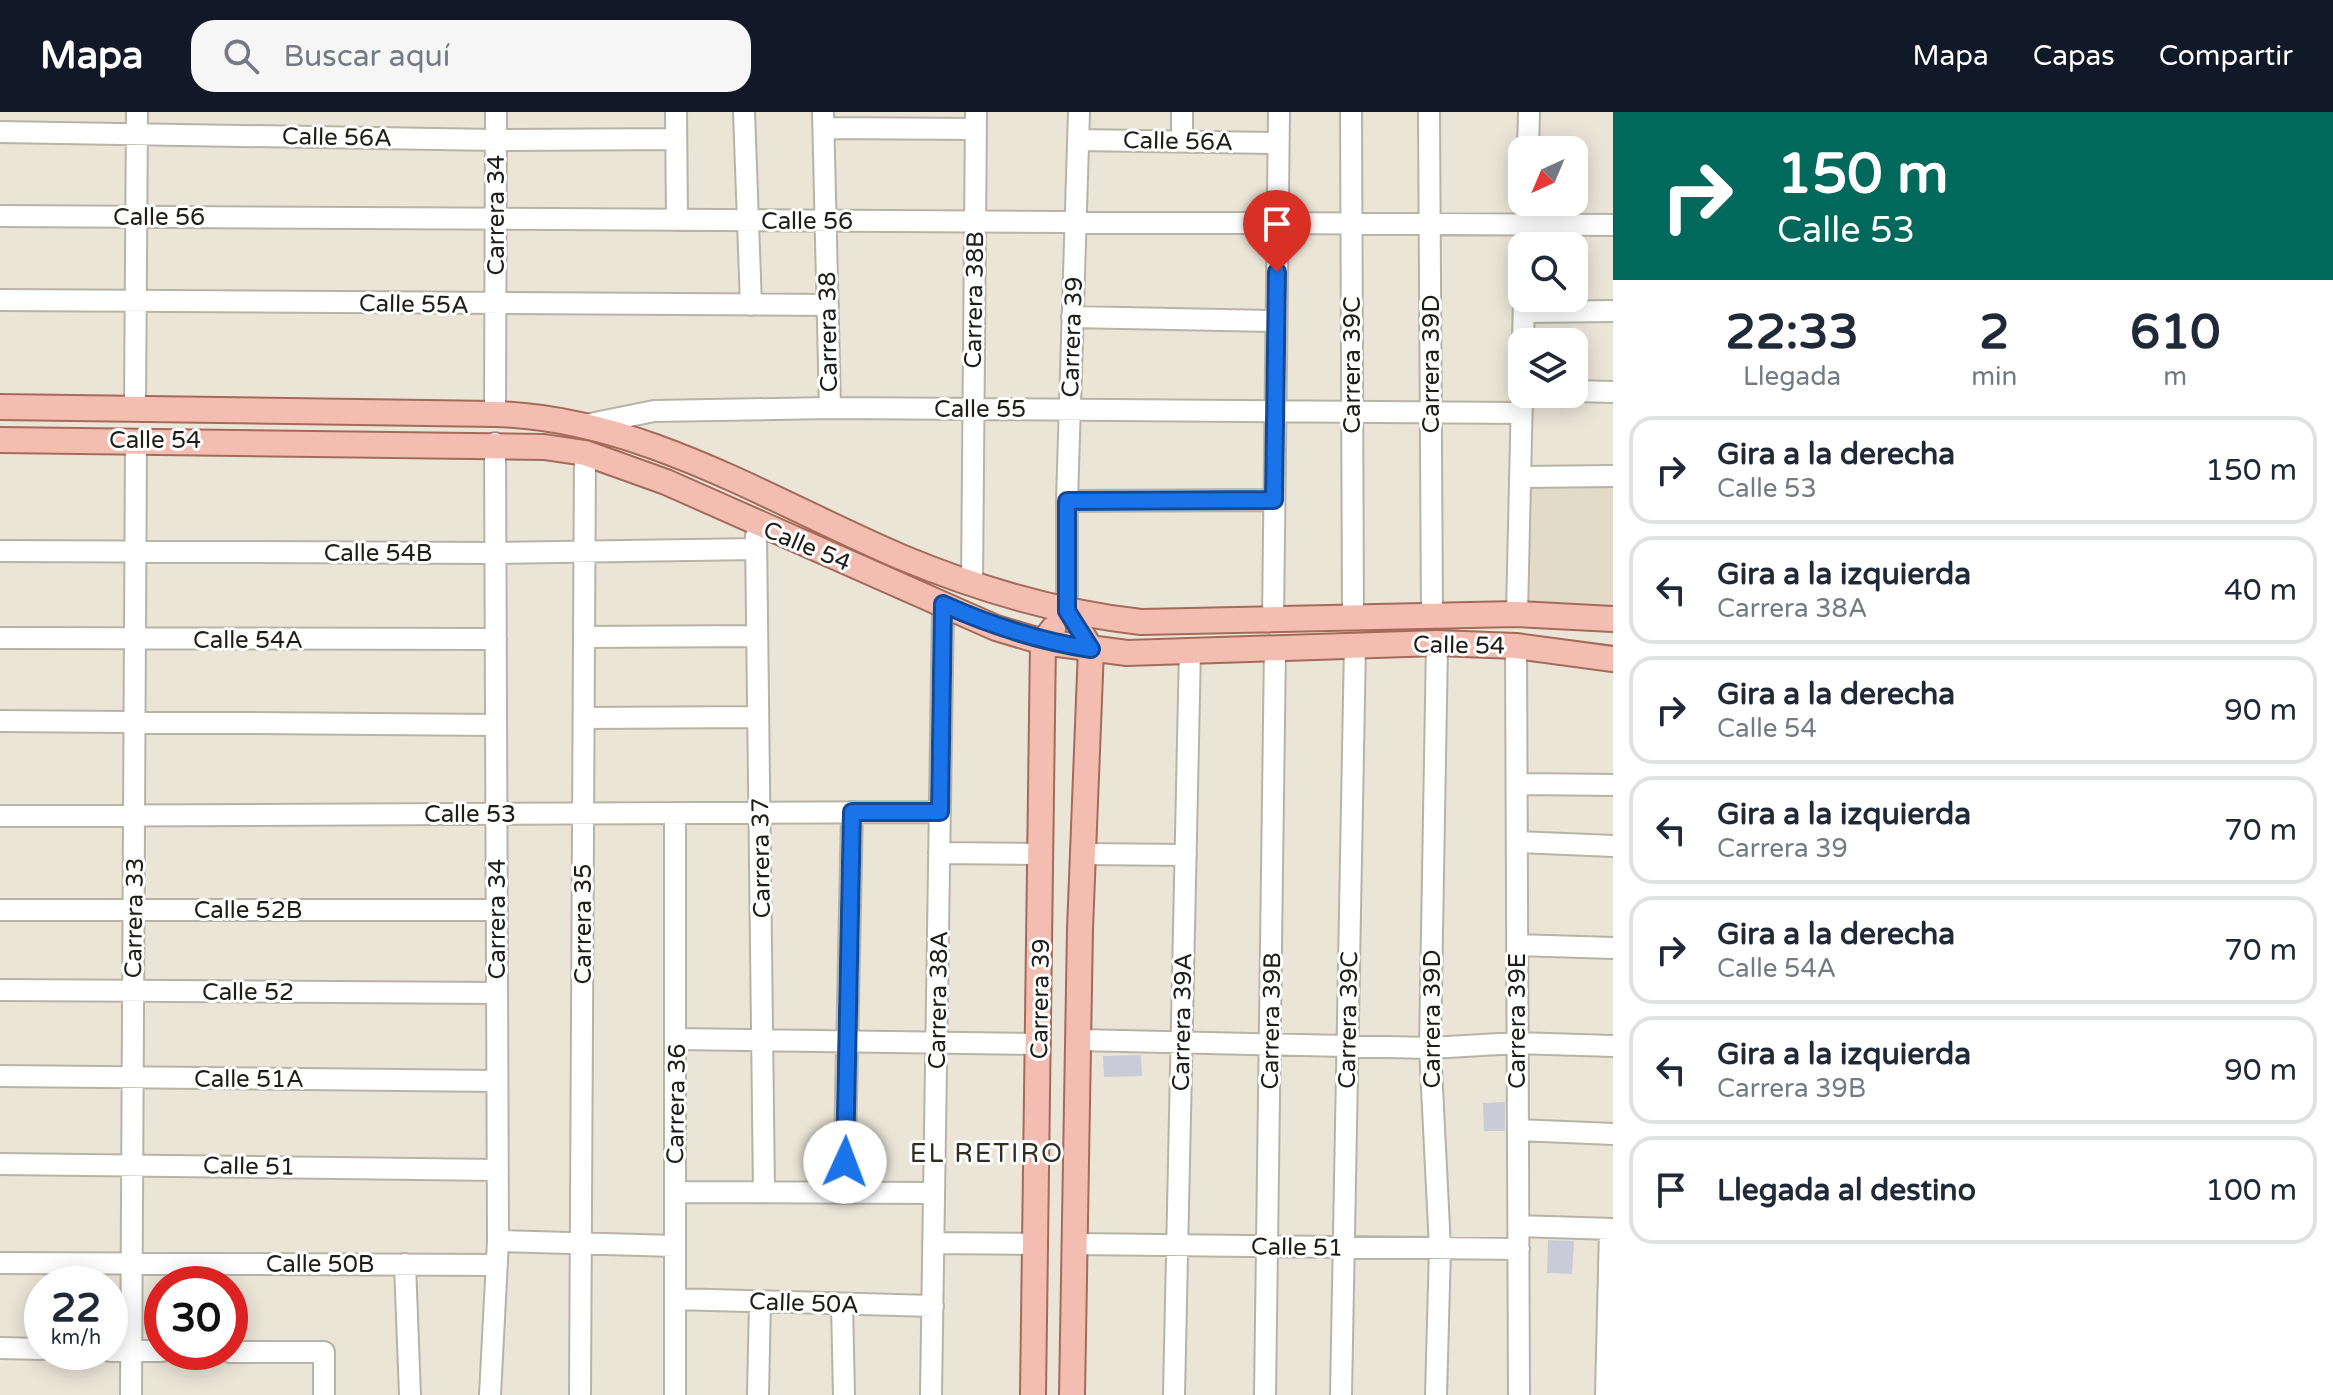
<!DOCTYPE html>
<html lang="es">
<head>
<meta charset="utf-8">
<style>
  body { margin:0; font-family:"Varela Round",sans-serif; background:#f6f6f7; color:#1f2937; height:100vh; display:flex; flex-direction:column; font-size:30px; white-space:nowrap }
  * { box-sizing:border-box; margin:0 }
  p { font-size:26px; color:#747a83 }
  .icon { flex:none; width:44px; height:44px; fill:none; stroke:currentColor; stroke-width:2; stroke-linecap:round; stroke-linejoin:round }
  .map { position:relative; flex:1; overflow:hidden }
  .details { display:flex; flex-direction:column; background:#fff; width:720px }
  .details>* { flex:none }
  .top-card { background:#00695c; color:#fff; overflow:hidden }
  .needle { width:52px; rotate:224deg }
  .controls { position:absolute; left:1508px; top:24px; display:grid; gap:16px }
  .controls a { display:grid; place-items:center; width:80px; height:80px; border-radius:16px; background:#fff; box-shadow:0 4px 20px #0003; font-size:40px }
  .speed { position:absolute; left:24px; top:1154px; display:flex; gap:16px; font-size:40px; font-weight:700; text-align:center }
  .speed>* { display:grid; place-content:center; width:104px; height:104px; border-radius:50%; background:#fff; box-shadow:0 4px 20px #0003; line-height:1 }
  .speed small { font-size:20px; font-weight:400 }
  .speed .limit { border:12px solid #d22; background:#fff; color:#111 }
  .pin { position:absolute; display:grid; place-items:center; width:68px; height:68px; color:#fff; margin:-82px -34px; border-radius:50% 50% 50% 0; rotate:-45deg; box-shadow:0 0 8px #0007 }
  .pin .icon { rotate:45deg }
  .me { position:absolute; width:88px; margin:-44px; rotate:2deg; stroke-linejoin:round; filter:drop-shadow(0 0 6px #0008) }
  .turn { display:flex; align-items:center; gap:28px; height:168px; padding:0 32px; font-size:36px }
  .turn .icon { width:104px; height:104px; stroke-width:2.5 }
  .turn b { display:block; font-size:56px; line-height:68px }
  .eta { display:flex; justify-content:space-evenly; align-items:center; height:136px; text-align:center }
  .eta b { font-size:48px; font-weight:800; line-height:56px }
  ul { padding:0; list-style:none }
  li { display:flex; align-items:center; gap:24px; height:108px; margin:0 16px 12px; padding:0 16px; border:4px solid #e0e1e3; border-radius:24px }
  li div { flex:1 }
  li b { display:block; font-size:30px }
  li em { font-style:normal }
  header { display:flex; align-items:center; gap:48px; box-sizing:border-box; height:112px; padding:0 40px; background:#111827; color:#fff }
  header strong { font-size:38px }
  nav { display:flex; gap:44px; margin-inline-start:auto; font-size:28px }
  .search { width:560px; height:72px; background:#f6f6f7; display:flex; align-items:center; gap:20px; box-sizing:border-box; padding:0 28px; border-radius:24px; color:#747a83; font-size:30px }
  main { display:flex; flex:1; min-height:0 }
  .map>svg:first-child { display:block }
  .built { fill:#e3dac7 }
  .building { fill:#cacbd8 }
  .lines { fill:none; stroke-linecap:round; stroke-linejoin:round }
  .minor-casing { stroke:#b8b3a7; stroke-width:24 }
  .major-casing { stroke:#a46a5a; stroke-width:28 }
  .minor { stroke:#fff; stroke-width:20 }
  .major { stroke:#f3beb1; stroke-width:24 }
  .route-casing { stroke:#114b97; stroke-width:20 }
  .route { stroke:#1a73e8; stroke-width:14 }
  .labels { text-anchor:middle; stroke-width:6; stroke-linejoin:round; paint-order:stroke }
  .street-label { font-size:24px; fill:#1f1d19; stroke:#fff }
  .neighbourhood-label { font-size:26px; letter-spacing:2px; fill:#312d23; stroke:#fff }
</style>
</head>
<body>
<header>
<strong>Mapa</strong>
<div class="search"><svg class="icon" aria-label="search" viewBox="0 0 24 24"><circle cx="10" cy="10" r="6"/><path d="M15 15l6 6"/></svg>Buscar aquí</div>
<nav><a>Mapa</a><a>Capas</a><a>Compartir</a></nav>
</header>
<main>
<div class="map">
<svg width="1613" height="1283" viewBox="0 0 1613 1283">
  <rect width="100%" height="100%" fill="#ebe5d8"/>
  <path class="built" d="M1613,364V507L1517,502L1520,365Z"/>
  <path class="building" d="M1141,943L1142,964L1104,965L1103,944Z
    M1505,990V1019H1484L1483,991Z
    M1548,1128L1574,1129L1572,1162L1547,1161Z"/>
  <g class="lines">
    <defs>
      <path id="minor" d="M676,0L677,108
        M744,0L751,193
        M823,0L830,296
        M1351,0L1353,506
        M1429,0L1432,504
        M824,16L976,17
        M0,20L496,28L675,27
        M1078,28L1278,31
        M1182,29V0
        M1528,38L1529,0
        M0,104L1613,113
        M1526,134L1527,90
        M0,188L828,193
        M1524,200L1613,199
        M1072,205L1276,209
        M1523,230L1524,186
        M1574,279L1613,280
        M135,295L137,0
        M495,302L496,0
        M585,313L654,299L830,296L1521,301
        M1520,365L1613,364
        M1067,389L1274,388
        M756,424L764,1080
        M0,439L495,441L756,437
        M972,472L976,0
        M1067,499V389L1079,0
        M1517,502L1522,282
        M1273,508L1279,0
        M584,525L757,524
        M0,526L496,527
        M1516,534L1519,1283
        M584,606L758,605
        M0,609L496,613
        M1517,672L1613,673
        M675,701V1283
        M0,704L940,700
        M1519,730L1613,734
        M939,741L1040,742
        M1083,742L1186,743
        M0,798H497
        M1517,833L1613,836
        M0,878L497,881
        M677,927L1040,932
        M1079,928L1430,936L1517,931L1613,934
        M0,964L497,969
        M1518,1018L1613,1022
        M0,1052L498,1058
        M675,1080L934,1081
        M844,1081L852,700
        M1519,1114L1613,1117
        M498,1129L675,1134
        M933,1131L1036,1132
        M1075,1132L1519,1137
        M0,1151L497,1153
        M405,1152L410,1283
        M675,1187L933,1194
        M842,1192L844,1283
        M0,1236L42,1237
        M110,1239H162
        M230,1240H324V1283
        M131,1283L136,328
        M490,1283L498,1129L495,331
        M580,1283L585,341
        M758,1283L760,1189
        M931,1283L943,492
        M1174,1283L1190,537
        M1265,1283L1275,535
        M1341,1283L1355,532
        M1436,1283L1440,1136L1430,936L1437,531
        M1606,1283L1610,1117"/>
      <path id="major" d="M0,295L495,302C641,306 770,389 901,445C978,477 1058,501 1141,510L1517,502L1613,507
        M0,328L544,335L585,341L666,370L996,516L1043,530L1127,541L1437,531L1516,534L1613,547
        M1033,1283L1043,530L1053,517
        M1072,1283L1080,817L1091,537L1083,524"/>
    </defs>
    <use href="#minor" class="minor-casing"/>
    <use href="#major" class="major-casing"/>
    <use href="#minor" class="minor"/>
    <use href="#major" class="major"/>
  </g>
  <g class="lines">
    <defs>
      <path id="route" d="M845,1050L852,700H940L943,492C992,514 1038,529 1091,537L1067,499V389L1274,388L1277,160"/>
    </defs>
    <use href="#route" class="route-casing"/>
    <use href="#route" class="route"/>
  </g>
  <g class="labels">
    <g class="street-label">
      <text transform="translate(337 25) rotate(1)" y="8">Calle 56A</text>
      <text transform="translate(1178 29) rotate(1)" y="8">Calle 56A</text>
      <text transform="translate(496 103) rotate(-90)" y="8">Carrera 34</text>
      <text x="159" y="113">Calle 56</text>
      <text x="807" y="117">Calle 56</text>
      <text transform="translate(974 188) rotate(-89)" y="8">Carrera 38B</text>
      <text transform="translate(414 192) rotate(1)" y="8">Calle 55A</text>
      <text transform="translate(828 220) rotate(-91)" y="8">Carrera 38</text>
      <text transform="translate(1072 225) rotate(-88)" y="8">Carrera 39</text>
      <text transform="translate(1431 252) rotate(-90)" y="8">Carrera 39D</text>
      <text transform="translate(1352 253) rotate(-90)" y="8">Carrera 39C</text>
      <text x="980" y="305">Calle 55</text>
      <text x="155" y="336">Calle 54</text>
      <text transform="translate(807 434) rotate(23)" y="8">Calle 54</text>
      <text x="378" y="449">Calle 54B</text>
      <text x="248" y="536">Calle 54A</text>
      <text transform="translate(1459 533) rotate(1)" y="8">Calle 54</text>
      <text x="470" y="710">Calle 53</text>
      <text transform="translate(761 746) rotate(-91)" y="8">Carrera 37</text>
      <text x="248" y="806">Calle 52B</text>
      <text transform="translate(134 806) rotate(-89)" y="8">Carrera 33</text>
      <text transform="translate(497 807) rotate(-90)" y="8">Carrera 34</text>
      <text transform="translate(583 812) rotate(-90)" y="8">Carrera 35</text>
      <text x="248" y="888">Calle 52</text>
      <text transform="translate(1040 887) rotate(-89)" y="8">Carrera 39</text>
      <text transform="translate(938 888) rotate(-89)" y="8">Carrera 38A</text>
      <text transform="translate(1432 907) rotate(-90)" y="8">Carrera 39D</text>
      <text transform="translate(1348 908) rotate(-89)" y="8">Carrera 39C</text>
      <text transform="translate(1271 909) rotate(-89)" y="8">Carrera 39B</text>
      <text transform="translate(1517 909) rotate(-90)" y="8">Carrera 39E</text>
      <text transform="translate(1182 910) rotate(-89)" y="8">Carrera 39A</text>
      <text x="249" y="975">Calle 51A</text>
      <text transform="translate(676 992) rotate(-89)" y="8">Carrera 36</text>
      <text transform="translate(249 1054) rotate(1)" y="8">Calle 51</text>
      <text transform="translate(1297 1135) rotate(1)" y="8">Calle 51</text>
      <text x="320" y="1160">Calle 50B</text>
      <text transform="translate(804 1191) rotate(2)" y="8">Calle 50A</text>
    </g>
    <g class="neighbourhood-label">
      <text x="987" y="1050">EL RETIRO</text>
    </g>
  </g>
</svg>
<div class="controls">
<a><svg class="needle" viewBox="-14 -14 28 28"><path d="M0-13l5 13h-10z" fill="#e53935"/><path d="M0 13l5-13h-10z" fill="#747a83"/></svg></a>
<a><svg class="icon" aria-label="search" viewBox="0 0 24 24"><circle cx="10" cy="10" r="6"/><path d="M15 15l6 6"/></svg></a>
<a><svg class="icon" aria-label="layers" viewBox="0 0 24 24"><path d="M12 4l9 5-9 5-9-5zM3 14l9 5 9-5"/></svg></a>
</div>
<div class="speed"><div>22<small>km/h</small></div><div class="limit">30</div></div>
<div class="pin" style="left:1277px;top:160px;background:#d93025"><svg class="icon" aria-label="arrive" viewBox="0 0 24 24"><path d="M6 21V4h12l-3 4 3 4H6"/></svg></div>
<svg class="me" style="left:845px;top:1050px" viewBox="-20 -20 40 40"><circle r="19" fill="#fff"/><path d="M0-13L10 11 0 6-10 11z" fill="#1a73e8"/></svg>
</div>
<section class="details">
<div class="top-card">
<div class="turn"><svg class="icon" aria-label="right" viewBox="0 0 24 24"><path d="M7 20v-9h11M14 6l5 5-5 5"/></svg><div><b>150 m</b>Calle 53</div></div>
</div>
<div class="eta">
<div><b>22:33</b><p>Llegada</p></div>
<div><b>2</b><p>min</p></div>
<div><b>610</b><p>m</p></div>
</div>
<ul>
<li><svg class="icon" aria-label="right" viewBox="0 0 24 24"><path d="M7 20v-9h11M14 6l5 5-5 5"/></svg><div><b>Gira a la derecha</b><p>Calle 53</p></div><em>150 m</em></li>
<li><svg class="icon" aria-label="left" viewBox="0 0 24 24"><path d="M17 20v-9H6M10 6l-5 5 5 5"/></svg><div><b>Gira a la izquierda</b><p>Carrera 38A</p></div><em>40 m</em></li>
<li><svg class="icon" aria-label="right" viewBox="0 0 24 24"><path d="M7 20v-9h11M14 6l5 5-5 5"/></svg><div><b>Gira a la derecha</b><p>Calle 54</p></div><em>90 m</em></li>
<li><svg class="icon" aria-label="left" viewBox="0 0 24 24"><path d="M17 20v-9H6M10 6l-5 5 5 5"/></svg><div><b>Gira a la izquierda</b><p>Carrera 39</p></div><em>70 m</em></li>
<li><svg class="icon" aria-label="right" viewBox="0 0 24 24"><path d="M7 20v-9h11M14 6l5 5-5 5"/></svg><div><b>Gira a la derecha</b><p>Calle 54A</p></div><em>70 m</em></li>
<li><svg class="icon" aria-label="left" viewBox="0 0 24 24"><path d="M17 20v-9H6M10 6l-5 5 5 5"/></svg><div><b>Gira a la izquierda</b><p>Carrera 39B</p></div><em>90 m</em></li>
<li><svg class="icon" aria-label="arrive" viewBox="0 0 24 24"><path d="M6 21V4h12l-3 4 3 4H6"/></svg><div><b>Llegada al destino</b></div><em>100 m</em></li>
</ul>
</section>
</main>
</body>
</html>
